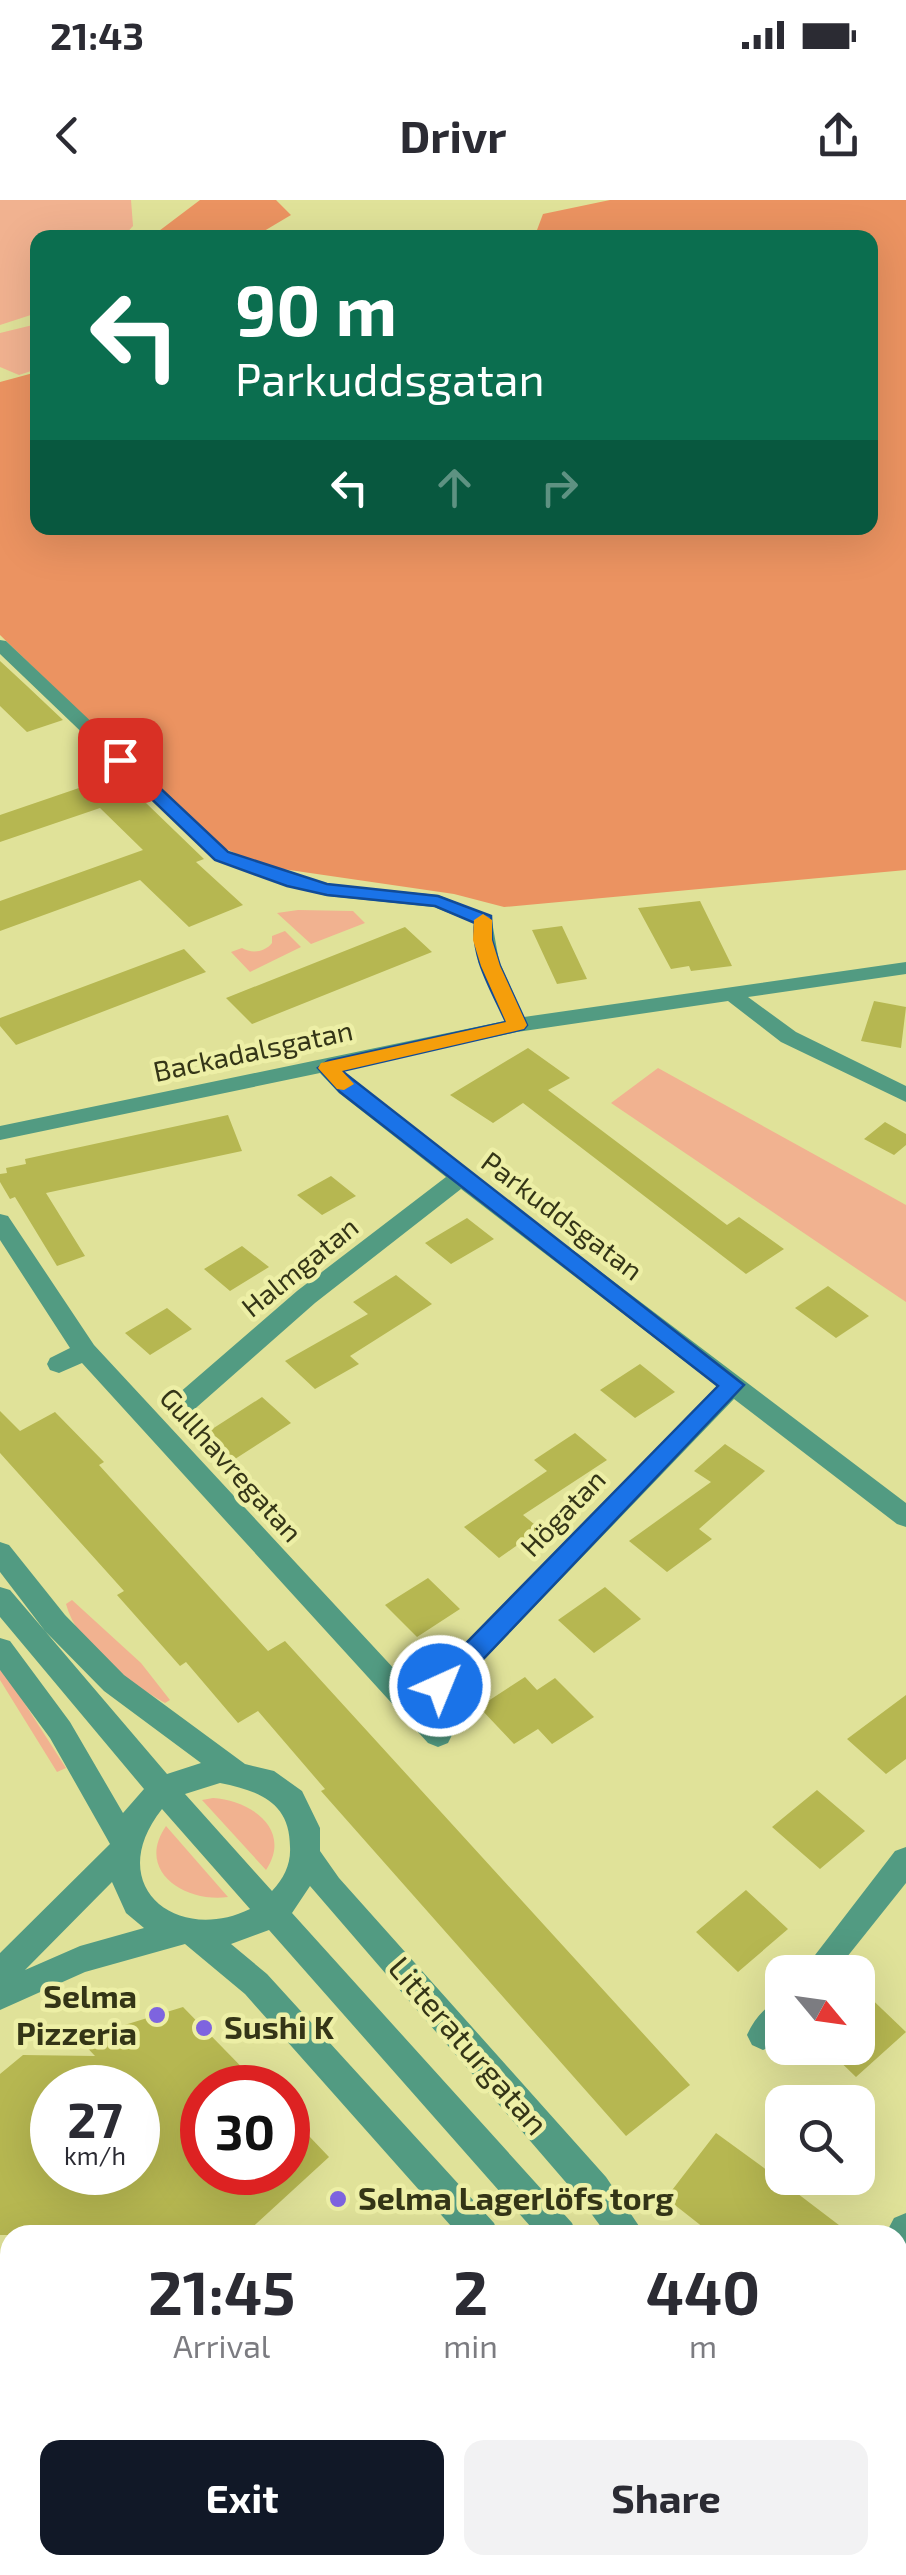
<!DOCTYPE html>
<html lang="en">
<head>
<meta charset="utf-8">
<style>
  body { margin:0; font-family:"Exo 2",sans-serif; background:#f2f2f3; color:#2b2b33; height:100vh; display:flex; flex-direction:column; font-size:38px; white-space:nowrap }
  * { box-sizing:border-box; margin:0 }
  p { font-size:32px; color:#7c7c81 }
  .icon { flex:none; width:55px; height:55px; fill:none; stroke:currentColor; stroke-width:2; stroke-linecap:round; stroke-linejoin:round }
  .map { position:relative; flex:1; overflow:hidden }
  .details { position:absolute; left:0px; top:2025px; width:908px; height:350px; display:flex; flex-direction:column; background:#fff; border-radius:30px 30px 0 0; box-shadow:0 10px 40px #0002 }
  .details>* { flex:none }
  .guide { position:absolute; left:30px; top:30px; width:848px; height:305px; border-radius:20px; box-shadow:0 10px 40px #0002; background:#0b6e4f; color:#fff; overflow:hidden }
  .needle { width:65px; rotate:119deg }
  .buttons { position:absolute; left:765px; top:1755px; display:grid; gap:20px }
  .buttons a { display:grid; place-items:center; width:110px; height:110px; border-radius:20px; background:#fff; box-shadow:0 10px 40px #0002; font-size:50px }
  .speed { position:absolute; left:30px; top:1865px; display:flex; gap:20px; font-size:50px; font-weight:700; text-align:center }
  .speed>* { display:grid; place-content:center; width:130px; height:130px; border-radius:50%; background:#fff; box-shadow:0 10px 40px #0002; line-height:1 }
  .speed small { font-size:25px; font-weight:400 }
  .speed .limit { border:15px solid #d22; background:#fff; color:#111 }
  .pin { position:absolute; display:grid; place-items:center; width:85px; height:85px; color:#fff; margin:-42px; border-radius:20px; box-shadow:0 5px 15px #0006 }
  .me { position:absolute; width:110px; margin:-55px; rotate:44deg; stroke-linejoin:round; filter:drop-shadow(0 0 8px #0008) }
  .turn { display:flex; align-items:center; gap:35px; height:210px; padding:0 40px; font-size:45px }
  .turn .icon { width:130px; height:130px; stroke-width:2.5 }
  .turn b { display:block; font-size:70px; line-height:85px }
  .lanes { display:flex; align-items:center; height:95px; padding:0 40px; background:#0003; justify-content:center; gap:50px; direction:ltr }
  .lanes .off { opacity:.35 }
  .eta { display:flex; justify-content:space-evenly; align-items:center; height:170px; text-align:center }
  .eta b { font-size:60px; font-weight:700; line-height:70px }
  .button { display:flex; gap:20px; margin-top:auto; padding:20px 40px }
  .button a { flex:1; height:115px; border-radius:20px; background:#111827; color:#fff; font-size:40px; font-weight:700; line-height:115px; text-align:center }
  .button a+a { background:#f2f2f3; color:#2b2b33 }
  .status { display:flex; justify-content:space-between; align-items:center; height:70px; padding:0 50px; background:#fff; direction:ltr }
  .status svg { height:28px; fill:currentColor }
  header { display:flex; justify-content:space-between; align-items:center; height:130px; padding:0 40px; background:#fff; font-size:45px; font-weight:700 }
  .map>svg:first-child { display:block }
  .green { fill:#f1b290 }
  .forest { fill:#eb9361 }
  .building { fill:#b6b751; fill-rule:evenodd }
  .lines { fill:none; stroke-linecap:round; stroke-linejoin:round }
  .minor { fill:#529b82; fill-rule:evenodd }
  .route { fill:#1a73e8; stroke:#114b97; stroke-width:2.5 }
  .slow { fill:#f59e0b }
  .poi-dot { fill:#7e64df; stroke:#edefa6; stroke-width:4 }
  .labels { text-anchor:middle; stroke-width:9; stroke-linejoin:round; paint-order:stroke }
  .street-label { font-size:28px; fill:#343517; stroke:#edefa6 }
  .near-poi-label { font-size:32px; font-weight:bold; fill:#343517; stroke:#edefa6; text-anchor:start }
  .near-street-label { font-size:32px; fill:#343517; stroke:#edefa6 }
</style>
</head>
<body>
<div class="status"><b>21:43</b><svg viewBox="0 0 49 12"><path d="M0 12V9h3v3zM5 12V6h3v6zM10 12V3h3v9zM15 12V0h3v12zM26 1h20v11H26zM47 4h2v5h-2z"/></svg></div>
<header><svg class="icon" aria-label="back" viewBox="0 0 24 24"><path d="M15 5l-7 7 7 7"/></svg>Drivr<svg class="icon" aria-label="share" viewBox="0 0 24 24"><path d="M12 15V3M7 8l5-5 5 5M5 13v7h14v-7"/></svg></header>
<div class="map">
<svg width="906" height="2375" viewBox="0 0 906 2375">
  <rect width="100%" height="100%" fill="#e0e299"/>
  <path class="green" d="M0,0H131L133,26L123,37L38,38L37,113L0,125Z
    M37,124V169L19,175L0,167V133Z
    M298,710L353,711L365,723L311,744L277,713Z
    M285,731L301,747L250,772L231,752L242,748C252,754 265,752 272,743V736Z
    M658,868L906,1005V1102L611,903Z
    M72,1400L141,1463L170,1500L165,1503C129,1482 77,1446 66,1404Z
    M0,1465L66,1568L57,1572L0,1480Z
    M213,1598C250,1600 293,1629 266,1670L202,1600Z
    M166,1626L228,1697C185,1703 135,1671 166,1626Z"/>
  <path class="forest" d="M200,0H276L291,15L254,37H151Z
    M610,0H906V670L504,707L454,694L262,666L216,644L0,435V182L37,172L38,328H870V38L529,37L537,30L543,14Z"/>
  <path class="building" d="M0,461L27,486L63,520L27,532L0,506Z
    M117,575L204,659L196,662L243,705L189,727L140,680L0,731V701L143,650L100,608L0,642V615Z
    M700,701L732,766L691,771L689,766L671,769L638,708Z
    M562,726L587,779L557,784L532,730Z
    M405,727L432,752L252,824L226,798Z
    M184,749L206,772L16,845L0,826V818Z
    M874,801L906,807L901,848L861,841Z
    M528,848L570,878L548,890L727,1025L739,1017L784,1049L746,1074L523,903L493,923L450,895Z
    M228,915L242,951L46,993L85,1056L57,1066L15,997L10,999L0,982V974L7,973L6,968L26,964L25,959Z
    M885,922L906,934V945L894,955L864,939Z
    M331,976L356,996L322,1015L297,995Z
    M467,1018L494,1039L451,1064L425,1043Z
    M242,1046L269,1067L230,1091L204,1069Z
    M396,1075L432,1104L350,1156L359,1164L315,1189L285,1161L368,1114L353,1102Z
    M828,1086L869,1116L836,1138L795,1108Z
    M167,1108L192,1129L150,1155L125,1133Z
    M640,1164L675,1192L635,1218L600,1190Z
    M262,1197L291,1223L235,1259L206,1233Z
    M0,1211L20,1231L55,1212L104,1262L99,1265L268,1451L285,1441L690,1885L626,1936L321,1591L325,1589L258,1511L238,1523L186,1462L180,1466L117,1395L124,1391L0,1253Z
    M575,1233L607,1260L523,1315L540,1329L499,1358L464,1327L547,1271L534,1260Z
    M725,1244L765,1271L699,1329L712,1339L667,1372L629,1341L711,1282L694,1271Z
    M428,1378L460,1409L417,1437L385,1405Z
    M605,1387L641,1419L594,1453L558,1420Z
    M525,1477L537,1490L555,1478L594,1517L552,1544L538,1529L514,1544L479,1507Z
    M906,1495V1559L886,1574L847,1539Z
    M817,1590L865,1631L820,1669L772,1627Z
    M746,1690L788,1729L738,1772L696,1732Z
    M858,1786L906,1832L856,1877L826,1848H858Z
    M183,1807L262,1888H202V1972H288V1914L329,1957L244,2035H0V1874L23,1855L95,1856L79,1839ZM52,1888H138V1972H52Z
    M716,1933L760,1965L852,2035H713L666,1998Z"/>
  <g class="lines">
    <path class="minor" d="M0,440L6,441L229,652L327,684L438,695L491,716L499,761L524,817L906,762V774L748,797L796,832L906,886V902L781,842L728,801L517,832L341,869L469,972L906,1303V1327L897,1324L734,1199L451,1494L441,1498L431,1494L427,1486L431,1478L717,1186L461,989L315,1103L189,1214H171L167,1207L171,1200L297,1091L446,977L339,893L320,873L0,940V926L505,821L478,761L474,723L434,707L327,696L280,684L215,660L0,454Z
      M0,1014L8,1016L94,1145L448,1527L452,1535L448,1543L438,1547L428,1543L82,1163L59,1173L50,1170L47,1164L50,1158L70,1148L0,1040Z
      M0,1342L9,1345L65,1415L124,1475L245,1564L274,1571L302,1591L320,1628V1651L339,1678L606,1977L645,2035H607L582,2001L310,1686L292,1713L572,2023L577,2035H538L269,1730L231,1744L267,1774L494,2023L499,2035H459L245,1794L185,1744L85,1772L0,1810V1753L110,1644L50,1538L0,1470V1438L10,1441L70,1522L123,1613L144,1589L0,1417V1387L10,1390L167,1574L201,1563L104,1491L45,1431L0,1372ZM220,1583C259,1591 290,1602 290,1647C291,1664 284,1678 272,1691L185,1594ZM162,1609L250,1709C176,1745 102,1685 162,1609ZM112,1682L126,1713L144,1728L80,1746L25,1770Z
      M906,1647V1683L835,1772H802L895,1651Z
      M782,1798V1836L774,1845L763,1850L752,1845L747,1835C754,1819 766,1805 782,1798Z
      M906,2013V2058L898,2061V2035H885L894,2018Z
      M898,2238L906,2241V2277L898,2274Z
      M898,2287L906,2290V2328L898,2325Z
      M898,2347L906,2350V2375H882L878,2365H898Z
      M43,2365H93L89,2375H39Z
      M192,2365H235L239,2375H196Z
      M766,2365H805L801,2375H762Z"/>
  </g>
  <path class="route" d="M114,556H126L228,652L327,684L438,696L491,716L492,740L500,766L527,825L524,829L342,871L744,1185L450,1494L440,1497L431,1494L428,1486L431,1479L718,1186L340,892L318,868L328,861L506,822C492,790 471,758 475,723L435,706L327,695L287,686L215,660L114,563Z"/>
  <path class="slow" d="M483,714L492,720V740L500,766L527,825L524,829L342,871L354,884L344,890L337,889L318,868L321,863L506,822L481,766L473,740L474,720Z"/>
  <g class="poi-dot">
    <circle cx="157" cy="1815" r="10"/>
    <circle cx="204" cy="1828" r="10"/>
    <circle cx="338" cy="1999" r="10"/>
  </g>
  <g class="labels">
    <g class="street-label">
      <text transform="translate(253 851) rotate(-12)" y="10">Backadalsgatan</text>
      <text transform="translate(562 1016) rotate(37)" y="10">Parkuddsgatan</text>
      <text transform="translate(300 1067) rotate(-39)" y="10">Halmgatan</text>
      <text transform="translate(231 1265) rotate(48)" y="10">Gullhavregatan</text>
      <text transform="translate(563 1313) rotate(-46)" y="10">Högatan</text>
    </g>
    <g class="near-poi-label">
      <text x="137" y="1808" text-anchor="end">Selma<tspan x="137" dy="37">Pizzeria</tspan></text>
      <text x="224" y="1839">Sushi K</text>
      <text x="358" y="2010">Selma Lagerlöfs torg</text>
    </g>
    <g class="near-street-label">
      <text transform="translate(468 1846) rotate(49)" y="11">Litteraturgatan</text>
    </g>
  </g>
</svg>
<div class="buttons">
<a><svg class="needle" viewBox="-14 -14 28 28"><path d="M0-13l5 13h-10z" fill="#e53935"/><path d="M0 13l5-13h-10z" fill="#7c7c81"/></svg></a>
<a><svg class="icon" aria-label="search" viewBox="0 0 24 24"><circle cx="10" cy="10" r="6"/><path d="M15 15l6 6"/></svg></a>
</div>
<div class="speed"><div>27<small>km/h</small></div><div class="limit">30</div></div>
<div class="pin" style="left:120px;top:560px;background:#d93025"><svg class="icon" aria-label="arrive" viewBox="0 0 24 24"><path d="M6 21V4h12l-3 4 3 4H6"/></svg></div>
<svg class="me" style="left:440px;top:1486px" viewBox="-20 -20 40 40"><circle r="17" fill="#1a73e8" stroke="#fff" stroke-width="3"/><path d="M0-11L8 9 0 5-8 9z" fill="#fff"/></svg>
<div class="guide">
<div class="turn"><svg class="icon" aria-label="left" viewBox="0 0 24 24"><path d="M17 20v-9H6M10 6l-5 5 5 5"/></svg><div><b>90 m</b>Parkuddsgatan</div></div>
<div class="lanes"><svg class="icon" aria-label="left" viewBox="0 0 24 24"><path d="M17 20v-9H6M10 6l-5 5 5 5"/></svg><svg class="icon off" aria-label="ahead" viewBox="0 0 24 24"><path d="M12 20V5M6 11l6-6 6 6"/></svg><svg class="icon off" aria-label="right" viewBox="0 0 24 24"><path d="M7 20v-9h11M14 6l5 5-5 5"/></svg></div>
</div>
<section class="details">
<div class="eta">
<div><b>21:45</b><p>Arrival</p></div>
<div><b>2</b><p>min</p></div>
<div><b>440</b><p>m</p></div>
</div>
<div class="button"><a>Exit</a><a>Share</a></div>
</section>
</div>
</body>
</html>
